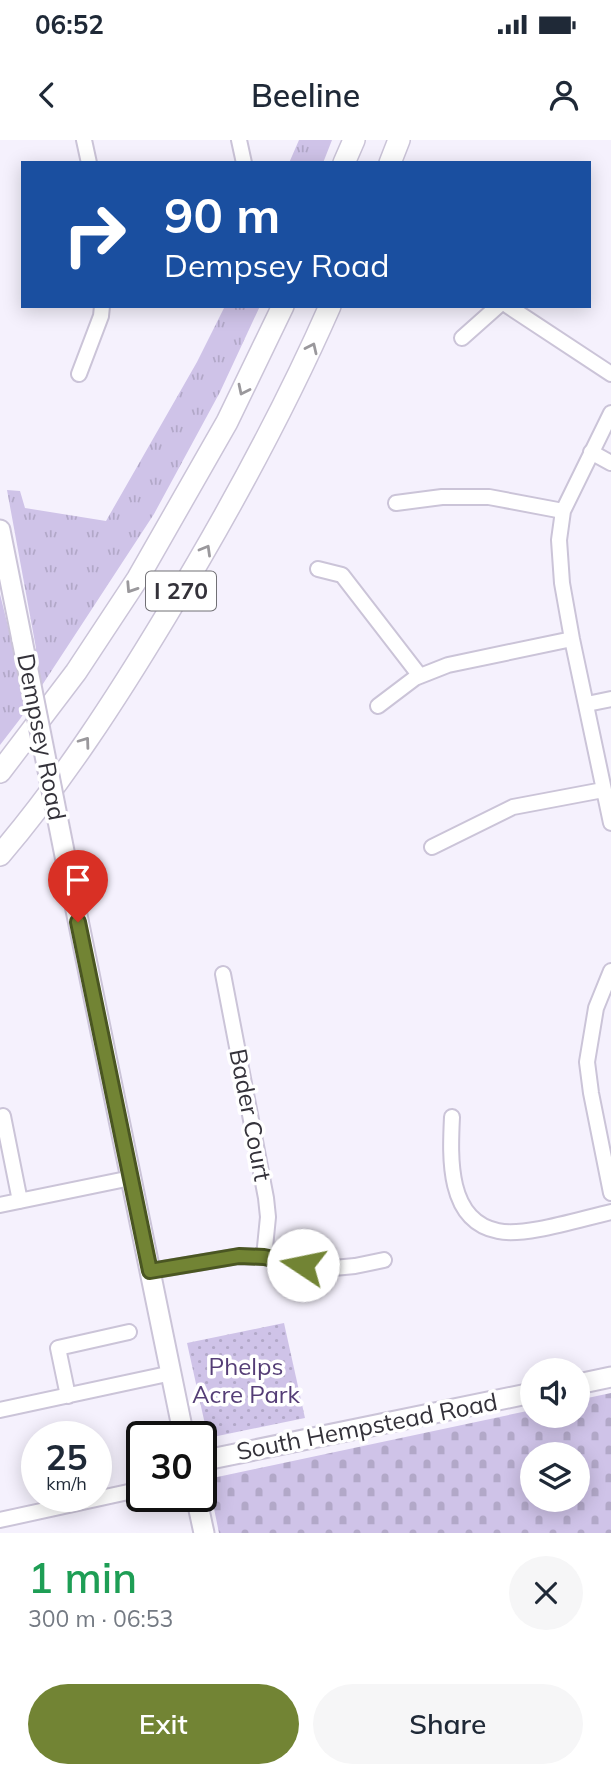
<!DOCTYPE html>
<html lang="en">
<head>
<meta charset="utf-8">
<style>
  body { margin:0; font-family:Mulish,sans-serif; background:#f6f6f7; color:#1f2937; height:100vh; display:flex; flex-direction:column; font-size:26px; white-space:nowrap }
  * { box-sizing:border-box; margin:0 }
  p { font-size:23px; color:#747a83 }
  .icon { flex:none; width:38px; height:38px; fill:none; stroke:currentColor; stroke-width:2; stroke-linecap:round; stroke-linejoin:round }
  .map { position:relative; height:1393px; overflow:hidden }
  .sheet { display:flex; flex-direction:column; background:#fff; flex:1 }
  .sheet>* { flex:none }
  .guide { position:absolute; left:21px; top:21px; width:570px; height:147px; border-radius:0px; box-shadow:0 4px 18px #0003; background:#1a4fa0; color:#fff; overflow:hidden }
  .tools { position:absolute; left:520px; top:1218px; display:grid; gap:14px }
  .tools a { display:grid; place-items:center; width:70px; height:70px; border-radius:50%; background:#fff; box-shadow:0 4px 18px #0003; font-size:35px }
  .speed { position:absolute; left:21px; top:1281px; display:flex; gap:14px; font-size:35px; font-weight:700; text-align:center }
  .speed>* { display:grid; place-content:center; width:91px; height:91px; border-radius:50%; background:#fff; box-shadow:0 4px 18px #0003; line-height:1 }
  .speed small { font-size:18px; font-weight:400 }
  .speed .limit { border:4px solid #111; border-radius:10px; background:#fff; color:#111 }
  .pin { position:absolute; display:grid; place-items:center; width:60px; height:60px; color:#fff; margin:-72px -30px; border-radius:50% 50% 50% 0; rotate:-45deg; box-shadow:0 0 7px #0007 }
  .pin .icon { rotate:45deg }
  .me { position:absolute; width:77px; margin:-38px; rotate:281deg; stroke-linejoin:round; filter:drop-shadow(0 0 5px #0008) }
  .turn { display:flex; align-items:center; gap:24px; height:147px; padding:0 28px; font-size:32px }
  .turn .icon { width:91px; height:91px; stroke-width:2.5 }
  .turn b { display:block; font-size:49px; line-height:60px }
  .round { display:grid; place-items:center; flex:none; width:74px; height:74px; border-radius:37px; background:#f6f6f7 }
  .headline { display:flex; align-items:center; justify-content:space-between; height:119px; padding:0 28px }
  h1 { font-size:42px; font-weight:600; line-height:52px; color:#1e9e55 }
  .cta { display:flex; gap:14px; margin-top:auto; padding:14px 28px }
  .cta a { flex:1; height:80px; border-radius:42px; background:#728434; color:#fff; font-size:28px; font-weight:600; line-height:80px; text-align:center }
  .cta a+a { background:#f6f6f7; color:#1f2937 }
  .status { display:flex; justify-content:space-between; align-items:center; height:49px; padding:0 35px; background:#fff; direction:ltr }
  .status svg { height:19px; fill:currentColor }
  header { display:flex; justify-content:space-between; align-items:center; height:91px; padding:0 28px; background:#fff; font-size:32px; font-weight:600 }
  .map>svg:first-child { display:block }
  .grass { fill:url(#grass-tufts) }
  .cemetery { fill:url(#cemetery-stones); fill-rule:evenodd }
  .park { fill:url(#park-dots) }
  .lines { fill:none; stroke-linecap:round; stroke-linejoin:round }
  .minor-casing { stroke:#cbc4d8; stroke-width:18 }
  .major-casing { stroke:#cbc4d8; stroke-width:23 }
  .highway-casing { stroke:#cbc4d8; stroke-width:24 }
  .minor { stroke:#fff; stroke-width:14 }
  .major { stroke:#fff; stroke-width:19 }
  .highway { stroke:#fff; stroke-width:21 }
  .major-bridge-casing { stroke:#cbc4d8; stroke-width:23; stroke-linecap:butt }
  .major-bridge { stroke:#fff; stroke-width:19 }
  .oneway { stroke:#9a989c }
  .route-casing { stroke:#4a5622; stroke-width:18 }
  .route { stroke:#728434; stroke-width:12 }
  .labels { text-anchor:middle; stroke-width:7; stroke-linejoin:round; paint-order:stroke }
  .shield { fill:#fff; stroke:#717075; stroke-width:2 }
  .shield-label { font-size:23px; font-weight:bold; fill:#34323a }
  .street-label { font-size:24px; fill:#34323a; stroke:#fff }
  .park-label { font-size:24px; fill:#543d76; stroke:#fff }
</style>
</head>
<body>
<div class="status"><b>06:52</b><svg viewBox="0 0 49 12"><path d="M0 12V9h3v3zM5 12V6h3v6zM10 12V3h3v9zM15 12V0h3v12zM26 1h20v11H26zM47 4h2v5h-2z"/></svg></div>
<header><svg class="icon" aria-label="back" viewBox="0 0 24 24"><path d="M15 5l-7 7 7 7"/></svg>Beeline<svg class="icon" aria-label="person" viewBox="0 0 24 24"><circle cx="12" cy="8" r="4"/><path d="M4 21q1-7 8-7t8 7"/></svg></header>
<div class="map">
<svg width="611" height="1393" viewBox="0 0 611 1393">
  <defs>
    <pattern id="grass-tufts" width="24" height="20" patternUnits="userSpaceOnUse" patternTransform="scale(1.75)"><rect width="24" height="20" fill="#cfc3e8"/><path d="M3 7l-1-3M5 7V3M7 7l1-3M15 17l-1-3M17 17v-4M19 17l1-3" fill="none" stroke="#b2a8c8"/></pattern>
    <pattern id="cemetery-stones" width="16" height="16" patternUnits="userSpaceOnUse" patternTransform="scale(1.75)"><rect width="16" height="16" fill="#cfc3e8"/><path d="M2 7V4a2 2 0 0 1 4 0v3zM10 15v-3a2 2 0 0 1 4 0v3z" fill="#b2a8c8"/></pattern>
    <pattern id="park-dots" width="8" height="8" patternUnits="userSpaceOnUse" patternTransform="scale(1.75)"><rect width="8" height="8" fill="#cfc3e8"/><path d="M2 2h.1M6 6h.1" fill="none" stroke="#b2a8c8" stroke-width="1.8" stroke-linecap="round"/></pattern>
  </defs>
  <rect width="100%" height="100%" fill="#f5f1fd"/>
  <path class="grass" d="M299,0H332L323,23H289Z
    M225,166H260L220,252L154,374L20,579L0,605V454L21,539L36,508L7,350L20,351L25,368L106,381L197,222Z"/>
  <path class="cemetery" d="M611,1253V1393H219L208,1339L532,1270V1276H578V1260ZM532,1314H578V1360H532Z"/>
  <path class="park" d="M284,1183L305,1278L208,1298L187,1203Z"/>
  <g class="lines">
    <defs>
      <path id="minor" d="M84,0L89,23
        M239,0L244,23
        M508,166L611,234
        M462,198L498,166
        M79,234L101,176L102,166
        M611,273L563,371L559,400L562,443L572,499L611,683
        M591,312L611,323
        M396,363L442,357H489L563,371
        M318,429L342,435L420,536
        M587,564L611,559
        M378,566L415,538L448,525L572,499
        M432,707L513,667L603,650
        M611,831L596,868L587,922L591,953L611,1053
        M223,834L266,1058L268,1077L264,1117
        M3,976L20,1061
        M452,977C450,1018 447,1081 498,1091C525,1097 583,1078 611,1072
        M0,1065L131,1038
        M150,1131L239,1116L264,1117L323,1129L355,1126L384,1120
        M68,1256L58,1208L129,1192
        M0,1270L172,1233
        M0,1380L142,1349"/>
      <path id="major" d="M0,390L22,500
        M68,731L184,1297
        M578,1244L611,1237
        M201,1321L532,1253
        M196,1356L204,1393"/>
      <path id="highway" d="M344,23L354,0
        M390,23L399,0
        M0,632L76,532L138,438L227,282L283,166
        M0,715C63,641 116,559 166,476C227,375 283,273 330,166"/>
    </defs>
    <use href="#minor" class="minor-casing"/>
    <use href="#major" class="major-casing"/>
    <use href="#highway" class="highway-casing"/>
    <use href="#minor" class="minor"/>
    <use href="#major" class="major"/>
    <use href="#highway" class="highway"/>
    <defs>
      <path id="major-bridge" d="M22,500L68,731"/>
    </defs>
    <use href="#major-bridge" class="major-bridge-casing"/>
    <use href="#major-bridge" class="major-bridge"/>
  </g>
  <defs><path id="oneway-chevron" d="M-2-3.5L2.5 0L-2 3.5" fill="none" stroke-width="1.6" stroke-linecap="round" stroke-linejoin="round" transform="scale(1.75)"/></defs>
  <g class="oneway">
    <use href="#oneway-chevron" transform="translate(312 208) rotate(-65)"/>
    <use href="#oneway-chevron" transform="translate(243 250) rotate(116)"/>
    <use href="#oneway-chevron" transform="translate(206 410) rotate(-60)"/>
    <use href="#oneway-chevron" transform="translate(131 448) rotate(123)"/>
    <use href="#oneway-chevron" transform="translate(85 602) rotate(-54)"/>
  </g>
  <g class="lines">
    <defs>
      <path id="route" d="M78,782L150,1131L239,1116L264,1117L303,1125"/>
    </defs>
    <use href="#route" class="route-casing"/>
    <use href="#route" class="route"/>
  </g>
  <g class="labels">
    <rect class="shield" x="146" y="431.5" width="70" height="39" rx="5"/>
    <g class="shield-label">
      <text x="181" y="459">I 270</text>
    </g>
    <g class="street-label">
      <text transform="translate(41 597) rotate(79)" y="8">Dempsey Road</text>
      <text transform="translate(250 975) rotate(79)" y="8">Bader Court</text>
      <text transform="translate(367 1287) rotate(-11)" y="8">South Hempstead Road</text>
    </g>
    <g class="park-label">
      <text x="246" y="1235">Phelps<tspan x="246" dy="28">Acre Park</tspan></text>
    </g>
  </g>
</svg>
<div class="tools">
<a><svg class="icon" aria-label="sound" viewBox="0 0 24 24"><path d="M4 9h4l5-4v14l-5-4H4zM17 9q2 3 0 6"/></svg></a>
<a><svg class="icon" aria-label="layers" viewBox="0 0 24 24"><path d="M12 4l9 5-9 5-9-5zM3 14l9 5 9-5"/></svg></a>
</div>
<div class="speed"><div>25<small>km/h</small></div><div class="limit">30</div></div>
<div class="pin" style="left:78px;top:782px;background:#d93025"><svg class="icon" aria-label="arrive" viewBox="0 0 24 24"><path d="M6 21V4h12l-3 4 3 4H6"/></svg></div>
<svg class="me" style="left:303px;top:1125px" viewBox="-20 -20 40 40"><circle r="19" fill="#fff"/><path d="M0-13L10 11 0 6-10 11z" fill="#728434"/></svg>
<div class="guide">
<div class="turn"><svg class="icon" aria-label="right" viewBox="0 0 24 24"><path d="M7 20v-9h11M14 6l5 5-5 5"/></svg><div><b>90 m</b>Dempsey Road</div></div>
</div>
</div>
<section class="sheet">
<div class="headline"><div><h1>1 min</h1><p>300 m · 06:53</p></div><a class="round"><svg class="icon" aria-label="close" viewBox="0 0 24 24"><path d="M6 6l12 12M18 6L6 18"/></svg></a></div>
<div class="cta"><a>Exit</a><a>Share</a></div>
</section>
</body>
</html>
